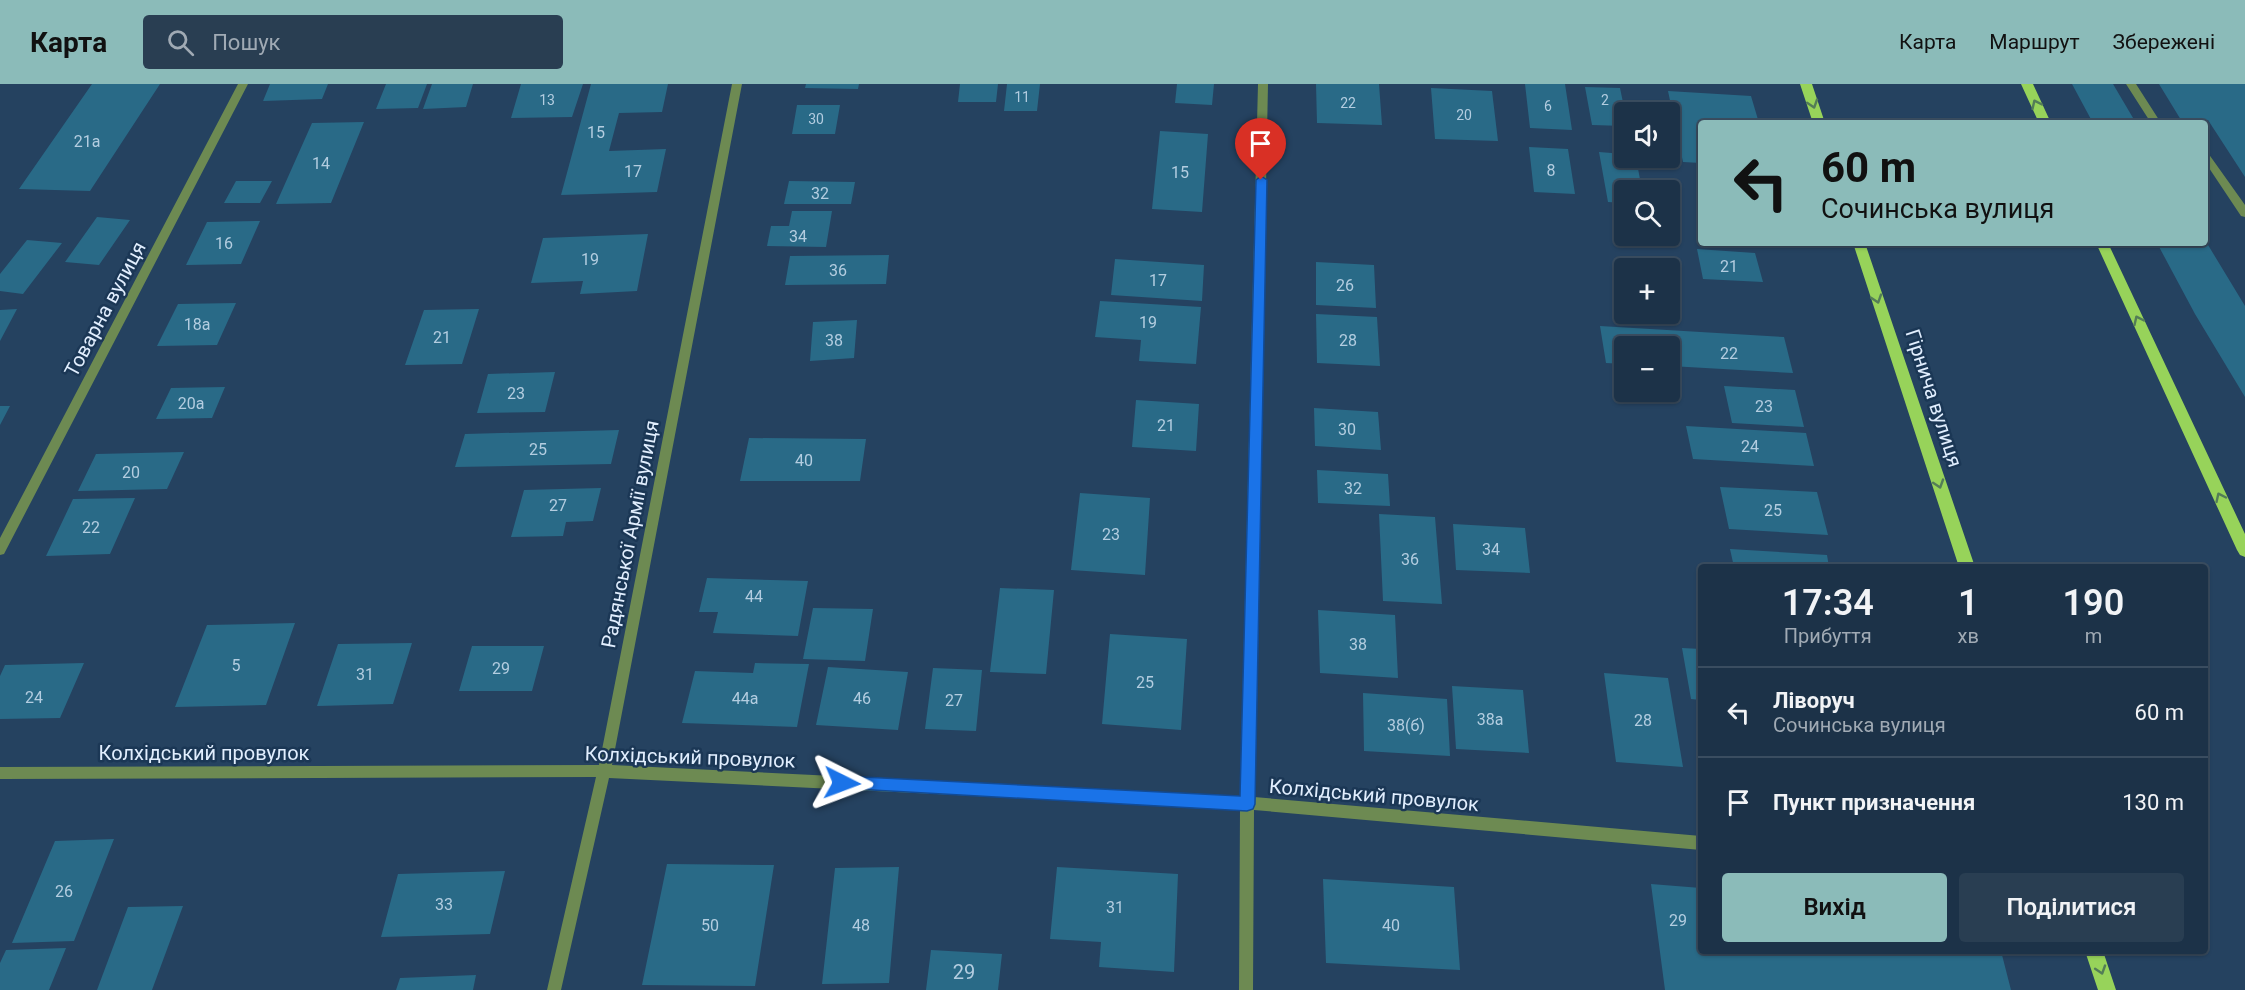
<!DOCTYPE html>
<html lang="uk">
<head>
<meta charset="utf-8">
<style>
  body { margin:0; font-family:Roboto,sans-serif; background:#293e52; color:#f1f3f6; height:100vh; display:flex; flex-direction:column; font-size:22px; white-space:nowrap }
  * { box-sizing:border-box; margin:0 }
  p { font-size:20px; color:#a0aab4 }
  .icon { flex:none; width:33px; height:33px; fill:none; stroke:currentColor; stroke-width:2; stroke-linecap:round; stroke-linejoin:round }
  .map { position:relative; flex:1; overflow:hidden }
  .side { position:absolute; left:1698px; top:480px; width:510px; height:390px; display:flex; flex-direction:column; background:#1c3248; border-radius:6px; box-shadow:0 2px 4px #0004,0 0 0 2px #3a4d60 }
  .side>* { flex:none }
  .banner { position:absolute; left:1698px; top:36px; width:510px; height:126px; border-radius:6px; box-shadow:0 2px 4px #0004,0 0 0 2px #3a4d60; background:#8bbbb9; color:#111; overflow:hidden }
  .tools { position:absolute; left:1614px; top:18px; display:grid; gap:12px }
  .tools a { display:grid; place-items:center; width:66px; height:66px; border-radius:6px; background:#1c3248; box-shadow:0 2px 4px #0004,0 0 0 2px #3a4d60; font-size:30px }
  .pin { position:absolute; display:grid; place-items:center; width:51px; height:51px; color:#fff; margin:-62px -26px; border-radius:50% 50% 50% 0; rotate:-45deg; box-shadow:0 0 6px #0007 }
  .pin .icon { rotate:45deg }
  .me { position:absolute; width:66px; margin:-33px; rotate:93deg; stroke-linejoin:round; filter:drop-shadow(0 0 4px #0008) }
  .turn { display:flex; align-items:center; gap:21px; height:126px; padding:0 24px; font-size:27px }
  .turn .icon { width:78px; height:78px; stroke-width:2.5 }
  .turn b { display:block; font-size:42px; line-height:51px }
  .eta { display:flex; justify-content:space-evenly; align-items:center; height:102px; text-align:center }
  .eta b { font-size:36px; font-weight:600; line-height:42px }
  .button { display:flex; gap:12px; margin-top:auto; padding:12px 24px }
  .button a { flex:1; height:69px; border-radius:6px; background:#8bbbb9; color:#111; font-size:24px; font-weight:600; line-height:69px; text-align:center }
  .button a+a { background:#293e52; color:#f1f3f6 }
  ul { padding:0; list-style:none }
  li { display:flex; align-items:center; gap:18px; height:90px; padding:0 24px; border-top:2px solid #3a4d60 }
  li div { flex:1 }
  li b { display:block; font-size:22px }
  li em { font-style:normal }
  header { display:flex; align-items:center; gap:36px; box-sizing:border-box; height:84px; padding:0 30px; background:#8bbbb9; color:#111 }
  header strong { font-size:28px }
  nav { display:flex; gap:33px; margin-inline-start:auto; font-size:21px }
  .search { width:420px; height:54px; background:#293e52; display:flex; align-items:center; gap:15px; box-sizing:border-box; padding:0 21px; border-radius:6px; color:#a0aab4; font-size:22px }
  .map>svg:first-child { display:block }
  .building { fill:#296a87 }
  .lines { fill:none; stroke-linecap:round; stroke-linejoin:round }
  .service { fill:#6d8a52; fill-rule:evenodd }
  .minor { fill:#6d8a52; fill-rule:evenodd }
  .primary { fill:#97d35a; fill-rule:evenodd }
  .oneway { stroke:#537d57 }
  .route { fill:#1a73e8; stroke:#114b97; stroke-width:1.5 }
  .labels { text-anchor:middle; stroke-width:5; stroke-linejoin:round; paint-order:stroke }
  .far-number-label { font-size:14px; fill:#b3cde0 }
  .number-label { font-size:16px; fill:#b3cde0 }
  .street-label { font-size:20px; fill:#e1eefe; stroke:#1b3755 }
  .near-number-label { font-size:20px; fill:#b3cde0 }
</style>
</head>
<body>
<header>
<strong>Карта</strong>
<div class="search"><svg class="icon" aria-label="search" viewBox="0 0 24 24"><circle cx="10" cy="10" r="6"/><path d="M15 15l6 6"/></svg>Пошук</div>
<nav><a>Карта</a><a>Маршрут</a><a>Збережені</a></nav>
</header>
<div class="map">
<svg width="2245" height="906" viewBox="0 0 2245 906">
  <rect width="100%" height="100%" fill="#254260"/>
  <path class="building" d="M92,0H160L90,107L19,105Z
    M270,0H328L322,15L263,17Z
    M386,0H427L418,24L376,25Z
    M432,0H473L466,23L423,25Z
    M521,0H583L572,33L511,34Z
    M591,0H668L662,28L619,29L609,67L666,65L657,108L561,111Z
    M806,0H859L858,5L805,4Z
    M960,0H998L996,18H958Z
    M1007,0H1040L1037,27H1004Z
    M1177,0H1214L1212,21L1175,19Z
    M1316,0H1379L1382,41L1317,39Z
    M1525,0H1565L1572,46L1530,44Z
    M2072,0H2113L2136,39H2093Z
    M2159,0H2245V93L2208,36H2181Z
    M1585,3L1620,4L1625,28L1624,42L1592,41Z
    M1431,4L1492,7L1498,57L1435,55Z
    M1668,7L1751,12L1759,39H1701V79L1683,78Z
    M797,21H840L835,50H792Z
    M364,38L331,119L276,120L312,39Z
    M1160,47L1208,50L1202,128L1152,125Z
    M1529,63L1568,65L1575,110L1534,108Z
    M1599,68L1624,70V74H1636L1642,106H1624V119L1608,118Z
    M236,97H272L260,119H224Z
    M789,97L855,98L851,120H784Z
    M792,127H832L826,163L767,162L771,142H789Z
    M97,133L130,136L99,181L65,178Z
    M260,137L241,180L186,181L207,138Z
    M648,150L637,207L580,210L583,197L531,199L543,154Z
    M27,156L62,159L23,210L0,207V190Z
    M2205,156L2245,222V313L2195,230L2157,159H2205Z
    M1697,165L1755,169L1763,198L1703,195Z
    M889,171L886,200L785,201L790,172Z
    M1115,175L1204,181L1202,217L1111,211Z
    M1316,178L1374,181L1376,224L1316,221Z
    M1100,217L1201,223L1196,280L1139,277L1141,256L1095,253Z
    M236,219L217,261L157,262L178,220Z
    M17,225L0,257V226Z
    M479,225L462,280L405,281L424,226Z
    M1316,230L1377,233L1380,282L1317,279Z
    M857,236L854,274L810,277L813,238Z
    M1600,242L1784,253L1793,289L1670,282V262H1624V280L1606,279Z
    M555,288L545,328L477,329L488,290Z
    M1724,302L1795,306L1804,343L1732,339Z
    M225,303L212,334L156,335L171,304Z
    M1136,316L1199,320L1196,367L1132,363Z
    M0,322H10L0,341Z
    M1314,324L1378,328L1381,366L1315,362Z
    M1686,342L1806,349L1814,382L1693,375Z
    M619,346L611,380L455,383L465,350Z
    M749,354L866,355L860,397H740Z
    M184,368L167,405L78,407L96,370Z
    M1317,386L1388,390L1390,422L1318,419Z
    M1720,403L1817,408L1828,451L1729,445Z
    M601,404L593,437L566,438L563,452L511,453L524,406Z
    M1080,409L1150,414L1145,491L1071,486Z
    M135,414L110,470L46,472L73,415Z
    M1379,430L1435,433L1442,520L1383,517Z
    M1453,440L1525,444L1530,489L1456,486Z
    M1730,465L1827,471L1829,483H1734Z
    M707,494L808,497L798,552L713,549L718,528H699Z
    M1000,504L1054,506L1046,590L990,588Z
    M813,524L873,525L865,577L803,575Z
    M1318,526L1395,531L1398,594L1320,589Z
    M295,539L266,621L175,623L207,541Z
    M1110,550L1187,555L1181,646L1102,640Z
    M412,559L393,620L317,622L338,560Z
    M472,562H544L532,607H459Z
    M1682,564L1701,565V616L1691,615Z
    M84,579L60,634L0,635V592L5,581Z
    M755,579L809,580L797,643L682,639L695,587L753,589Z
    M828,583L908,588L898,646L816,641Z
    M933,584L982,586L976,647L925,645Z
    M1604,589L1668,594L1683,683L1616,678Z
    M1452,602L1523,606L1529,669L1456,665Z
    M1363,609L1447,615L1450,672L1364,667Z
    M114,755L74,857L12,859L55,757Z
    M667,780L774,781L755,902L642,901Z
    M899,783L889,899L822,900L835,784Z
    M1057,783L1178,790L1174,888L1099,883L1101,858L1050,855Z
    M505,787L490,850L381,853L398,790Z
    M1323,795L1454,803L1460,886L1326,879Z
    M1651,800L1701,804V867H2001L2011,906H1665Z
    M183,822L152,906H97L128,823Z
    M66,864L49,906H0V879L6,866Z
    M931,866L1002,870L998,906H926Z
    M476,891L473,906H396L400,894Z"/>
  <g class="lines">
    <path class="service" d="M2126,0H2136L2161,39H2151Z
      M2205,68L2208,69L2245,121V133L2241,132L2205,78Z"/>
    <path class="minor" d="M238,0H248L4,470L0,471V454Z
      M732,0H742L612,681L1240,712L1258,0H1268L1254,713L1701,752V766L1254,726L1253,906H1239L1240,725L609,694L561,906H547L596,693L0,695V683L599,681Z"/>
    <path class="primary" d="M1800,0H1812L1825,39H1813Z
      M2021,0H2033L2051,39H2039Z
      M1853,159H1865L1975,483H1959Z
      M2096,159H2108L2245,450V473L2240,471L2237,466Z
      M2085,867H2103L2116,906H2098Z"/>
  </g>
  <defs><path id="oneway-chevron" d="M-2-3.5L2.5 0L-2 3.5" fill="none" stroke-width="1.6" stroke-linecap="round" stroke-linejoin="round" transform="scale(1.5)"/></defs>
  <g class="oneway">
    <use href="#oneway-chevron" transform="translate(1813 20) rotate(72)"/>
    <use href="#oneway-chevron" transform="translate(2036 20) rotate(-115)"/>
    <use href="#oneway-chevron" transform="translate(1877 215) rotate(72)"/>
    <use href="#oneway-chevron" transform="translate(2138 236) rotate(-115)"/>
    <use href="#oneway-chevron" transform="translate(1939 400) rotate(72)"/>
    <use href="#oneway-chevron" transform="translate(2220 413) rotate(-115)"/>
    <use href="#oneway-chevron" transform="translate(2101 886) rotate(72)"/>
  </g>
  <path class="route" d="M1261,92L1267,96L1255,720L1253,725L1247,727L837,704L834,699L837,694L842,692L1240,712L1256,96Z"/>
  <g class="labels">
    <g class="far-number-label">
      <text x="1022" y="18">11</text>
      <text x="547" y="21">13</text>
      <text x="1605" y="21">2</text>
      <text x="1348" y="24">22</text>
      <text x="1548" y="27">6</text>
      <text x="1464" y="36">20</text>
      <text x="816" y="40">30</text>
    </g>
    <g class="number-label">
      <text x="596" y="54">15</text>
      <text x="87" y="63">21а</text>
      <text x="321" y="85">14</text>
      <text x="1551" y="92">8</text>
      <text x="633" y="93">17</text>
      <text x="1180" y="94">15</text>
      <text x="820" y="115">32</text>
      <text x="798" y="158">34</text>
      <text x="224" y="165">16</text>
      <text x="590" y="181">19</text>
      <text x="1729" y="188">21</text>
      <text x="838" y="192">36</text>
      <text x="1158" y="202">17</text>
      <text x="1345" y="207">26</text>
      <text x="1148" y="244">19</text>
      <text x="197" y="246">18а</text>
      <text x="442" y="259">21</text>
      <text x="834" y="262">38</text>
      <text x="1348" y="262">28</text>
      <text x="1729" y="275">22</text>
      <text x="516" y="315">23</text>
      <text x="191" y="325">20а</text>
      <text x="1764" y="328">23</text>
      <text x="1166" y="347">21</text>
      <text x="1347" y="351">30</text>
      <text x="1750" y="368">24</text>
      <text x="538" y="371">25</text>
      <text x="804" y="382">40</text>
      <text x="131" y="394">20</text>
      <text x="1353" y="410">32</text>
      <text x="558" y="427">27</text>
      <text x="1773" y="432">25</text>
      <text x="91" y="449">22</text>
      <text x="1111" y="456">23</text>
      <text x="1491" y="471">34</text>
      <text x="1410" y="481">36</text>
      <text x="754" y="518">44</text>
      <text x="1358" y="566">38</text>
      <text x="236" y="587">5</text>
      <text x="501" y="590">29</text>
      <text x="365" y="596">31</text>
      <text x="1145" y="604">25</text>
      <text x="34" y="619">24</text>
      <text x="745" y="620">44а</text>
      <text x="862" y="620">46</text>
      <text x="954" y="622">27</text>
      <text x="1490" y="641">38а</text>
      <text x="1643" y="642">28</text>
      <text x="1406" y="647">38(б)</text>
      <text x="64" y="813">26</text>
      <text x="444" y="826">33</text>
      <text x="1115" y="829">31</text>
      <text x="1678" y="842">29</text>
      <text x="710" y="847">50</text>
      <text x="861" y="847">48</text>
      <text x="1391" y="847">40</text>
    </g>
    <g class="street-label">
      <text transform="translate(105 225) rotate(-62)" y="7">Товарна вулиця</text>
      <text transform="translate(1934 314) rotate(72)" y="7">Гірнича вулиця</text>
      <text transform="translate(630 450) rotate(-79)" y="7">Радянської Армії вулиця</text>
      <text x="204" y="676">Колхідський провулок</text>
      <text transform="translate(690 673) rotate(2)" y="7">Колхідський провулок</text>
      <text transform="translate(1374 711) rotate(5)" y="7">Колхідський провулок</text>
    </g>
    <g class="near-number-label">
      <text x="964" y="895">29</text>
    </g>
  </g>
</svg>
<div class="tools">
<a><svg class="icon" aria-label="sound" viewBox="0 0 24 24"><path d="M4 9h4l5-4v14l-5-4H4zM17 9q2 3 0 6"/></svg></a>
<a><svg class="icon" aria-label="search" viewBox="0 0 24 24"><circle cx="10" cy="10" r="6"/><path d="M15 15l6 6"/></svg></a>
<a>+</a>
<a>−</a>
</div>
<div class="pin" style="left:1261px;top:96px;background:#d93025"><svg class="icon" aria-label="arrive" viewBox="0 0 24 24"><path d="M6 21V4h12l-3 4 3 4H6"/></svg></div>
<svg class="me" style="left:842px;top:699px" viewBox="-20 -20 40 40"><path d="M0-17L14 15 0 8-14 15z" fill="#1a73e8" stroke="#fff" stroke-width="4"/></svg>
<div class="banner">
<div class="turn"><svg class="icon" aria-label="left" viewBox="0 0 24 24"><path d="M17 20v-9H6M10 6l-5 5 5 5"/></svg><div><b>60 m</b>Сочинська вулиця</div></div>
</div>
<section class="side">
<div class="eta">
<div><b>17:34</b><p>Прибуття</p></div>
<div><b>1</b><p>хв</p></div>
<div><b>190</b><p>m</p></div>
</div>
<ul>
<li><svg class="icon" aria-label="left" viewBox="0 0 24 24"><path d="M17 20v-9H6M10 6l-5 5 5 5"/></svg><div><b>Ліворуч</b><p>Сочинська вулиця</p></div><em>60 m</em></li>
<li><svg class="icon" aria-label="arrive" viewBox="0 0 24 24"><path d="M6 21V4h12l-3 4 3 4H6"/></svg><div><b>Пункт призначення</b></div><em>130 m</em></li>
</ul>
<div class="button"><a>Вихід</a><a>Поділитися</a></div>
</section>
</div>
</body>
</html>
